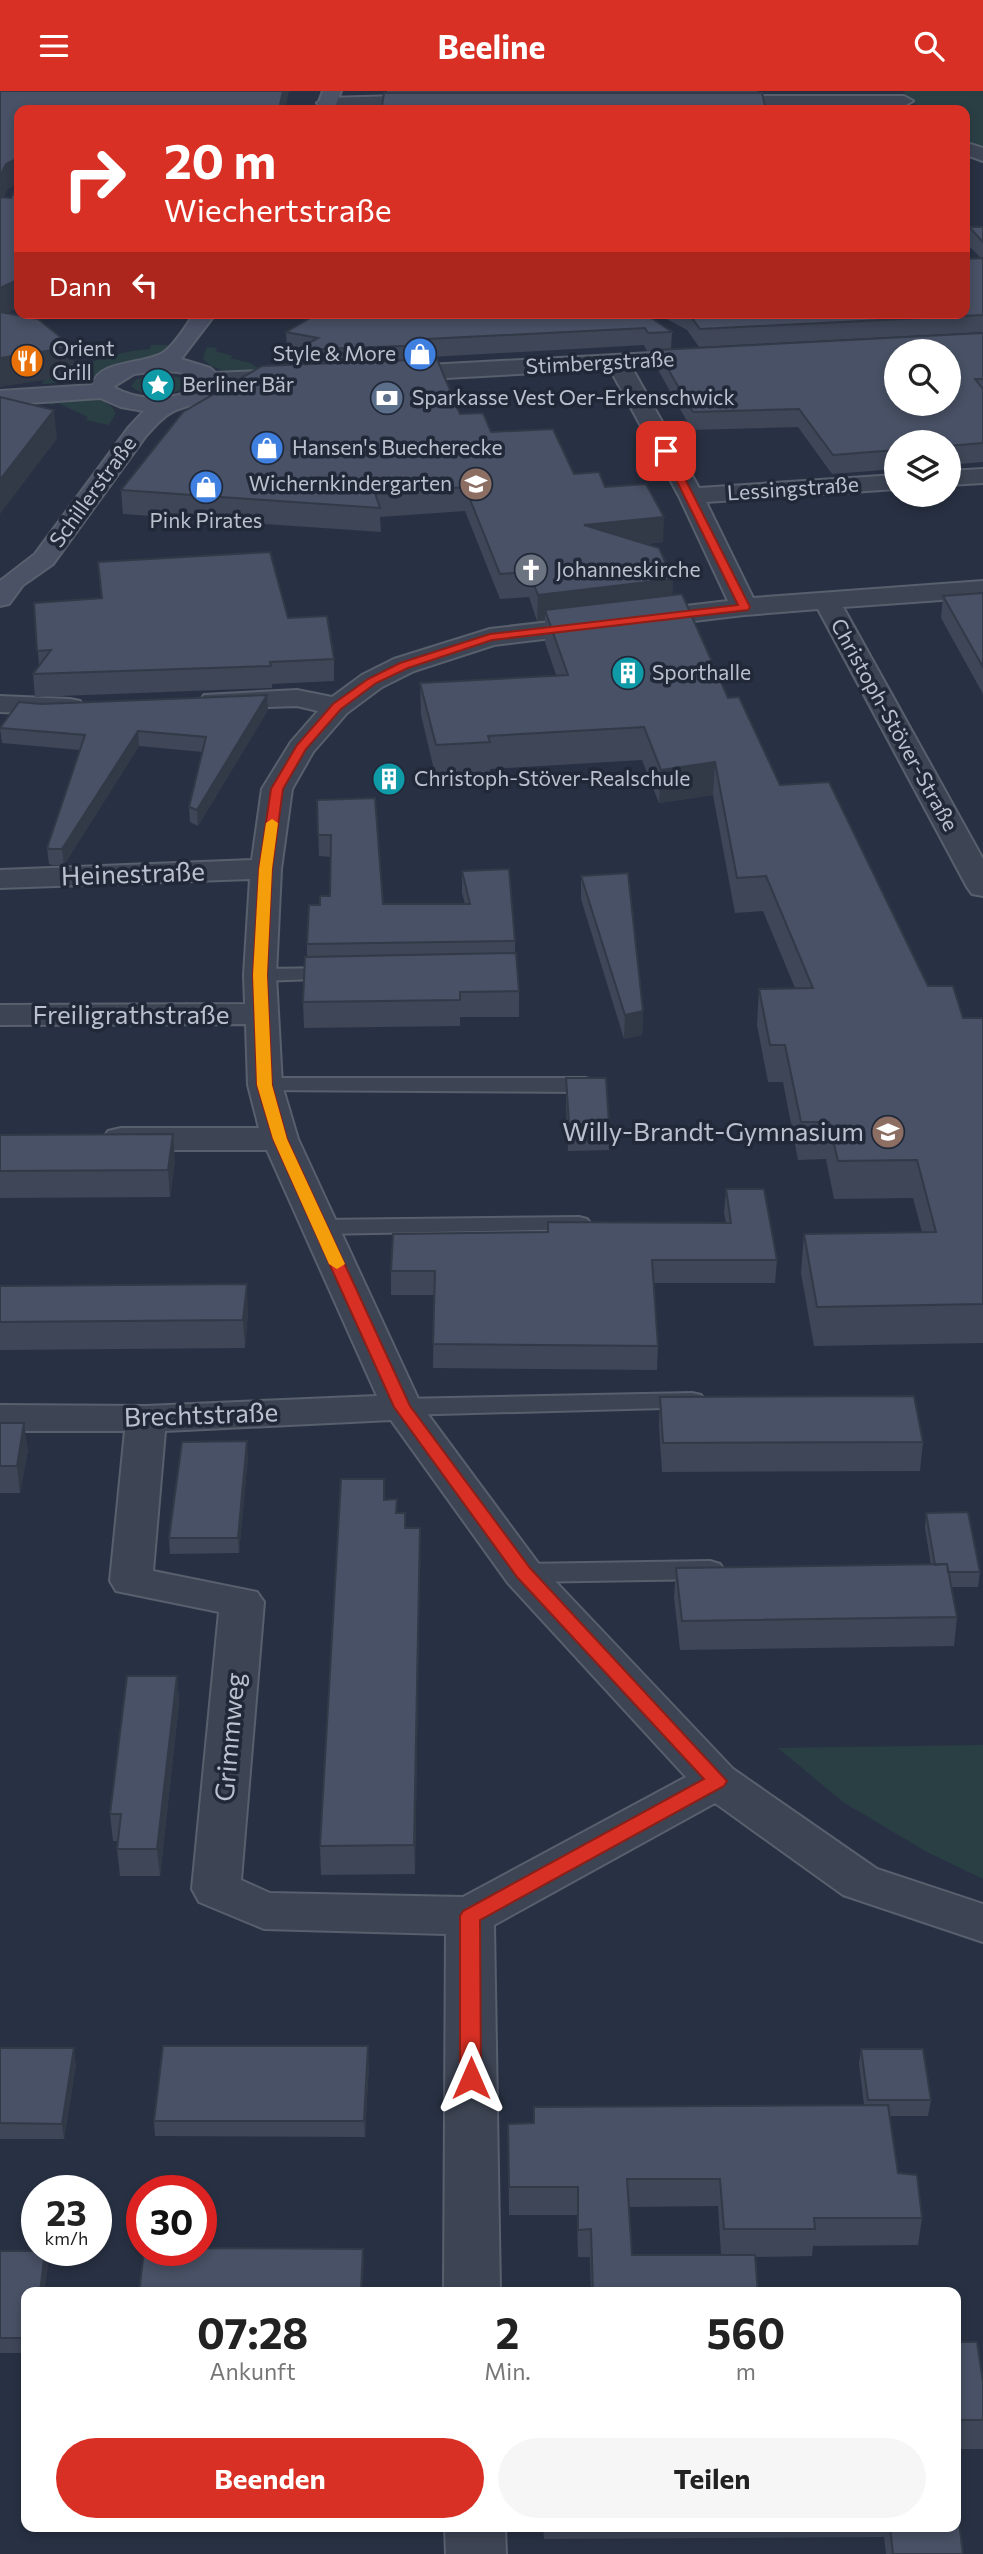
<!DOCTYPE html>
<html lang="de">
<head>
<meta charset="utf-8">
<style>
  body { margin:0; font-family:Commissioner,sans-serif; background:#f6f6f6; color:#222; height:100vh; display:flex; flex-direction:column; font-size:26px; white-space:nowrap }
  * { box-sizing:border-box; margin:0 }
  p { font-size:23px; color:#767676 }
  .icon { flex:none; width:38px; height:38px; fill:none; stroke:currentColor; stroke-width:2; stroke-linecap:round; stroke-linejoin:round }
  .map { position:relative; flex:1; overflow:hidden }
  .drawer { position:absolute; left:21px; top:2196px; width:940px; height:245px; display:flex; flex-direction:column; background:#fff; border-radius:14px; box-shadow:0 4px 10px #0003 }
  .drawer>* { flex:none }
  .top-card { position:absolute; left:14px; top:14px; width:956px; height:214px; border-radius:14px; box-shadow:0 4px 10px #0003; background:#d93025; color:#fff; overflow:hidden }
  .tools { position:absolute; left:884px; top:248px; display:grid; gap:14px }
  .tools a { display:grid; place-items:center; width:77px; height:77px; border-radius:50%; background:#fff; box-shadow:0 4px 10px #0003; font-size:35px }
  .speed { position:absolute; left:21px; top:2084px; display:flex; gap:14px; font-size:35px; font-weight:700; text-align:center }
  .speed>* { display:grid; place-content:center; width:91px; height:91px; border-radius:50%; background:#fff; box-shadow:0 4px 10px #0003; line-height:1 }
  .speed small { font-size:18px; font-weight:400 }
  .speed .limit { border:10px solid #d22; background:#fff; color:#111 }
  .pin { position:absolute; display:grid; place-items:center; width:60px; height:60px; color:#fff; margin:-30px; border-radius:14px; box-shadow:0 4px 10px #0006 }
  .me { position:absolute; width:77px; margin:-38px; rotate:0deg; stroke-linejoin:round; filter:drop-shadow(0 0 5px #0008) }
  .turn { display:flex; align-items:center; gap:24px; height:147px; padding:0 35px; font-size:32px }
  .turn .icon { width:91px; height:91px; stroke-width:2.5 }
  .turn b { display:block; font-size:49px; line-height:60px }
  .then { display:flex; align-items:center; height:66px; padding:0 35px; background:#0003; gap:14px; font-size:26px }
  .eta { display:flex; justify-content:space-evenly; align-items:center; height:119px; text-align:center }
  .eta b { font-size:42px; font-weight:700; line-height:49px }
  .primary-button { display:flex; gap:14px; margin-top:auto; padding:14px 35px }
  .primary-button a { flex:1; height:80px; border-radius:42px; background:#d93025; color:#fff; font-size:28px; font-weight:700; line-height:80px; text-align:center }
  .primary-button a+a { background:#f6f6f6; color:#222 }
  header { display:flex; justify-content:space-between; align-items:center; height:91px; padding:0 35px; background:#d93025; color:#fff; font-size:32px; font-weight:700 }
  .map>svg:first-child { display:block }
  .green { fill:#2a3f44 }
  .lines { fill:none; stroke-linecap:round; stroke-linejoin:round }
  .lane-casing { stroke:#585f6d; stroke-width:4 }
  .street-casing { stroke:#585f6d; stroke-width:4 }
  .secondary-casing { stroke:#585f6d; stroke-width:4 }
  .lane { fill:#3d4453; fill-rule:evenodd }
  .street { fill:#3d4453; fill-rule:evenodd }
  .secondary { fill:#4b5266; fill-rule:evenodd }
  .wall { fill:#3e4657; fill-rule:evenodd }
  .shaded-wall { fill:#323947 }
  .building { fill:#485165; stroke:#323947; stroke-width:2; fill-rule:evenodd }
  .route { fill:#d93025; stroke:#8d1f18; stroke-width:2 }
  .slow { fill:#f59e0b }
  .labels { text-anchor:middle; stroke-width:7; stroke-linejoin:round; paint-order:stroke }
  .far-poi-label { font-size:21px; fill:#bac0cd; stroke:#212939; text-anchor:start }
  .far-street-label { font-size:21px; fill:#bac0cd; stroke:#212939 }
  .street-label { font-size:26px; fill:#bac0cd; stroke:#212939 }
  .poi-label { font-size:26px; fill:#bac0cd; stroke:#212939; text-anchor:end }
</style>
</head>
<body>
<header><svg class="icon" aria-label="menu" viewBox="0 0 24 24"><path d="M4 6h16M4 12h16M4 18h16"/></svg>Beeline<svg class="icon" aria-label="search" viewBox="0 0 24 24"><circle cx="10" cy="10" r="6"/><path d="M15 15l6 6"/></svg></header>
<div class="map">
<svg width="983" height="2463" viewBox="0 0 983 2463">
  <rect width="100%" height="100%" fill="#283143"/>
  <path class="green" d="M903,0H983V58L964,51V19H920Z
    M151,254H169C149,278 74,291 42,293L45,287L55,288L58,285H82L87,281L78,277C101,266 125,260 150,258Z
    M207,256L218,257L215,260L233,265L230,267L250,272L261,279L253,284L221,279L210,274L203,268Z
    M163,284L182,287L187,294C174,306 145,308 131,295L137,288Z
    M82,306C95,308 109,309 116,322L109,334L86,329L88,326L58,312L50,314L44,307Z
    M983,1654V1788L927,1761L843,1711L778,1657Z"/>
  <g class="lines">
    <defs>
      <path id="lane" d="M337,877L344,879L347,883L344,887L260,890L253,888L250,884L253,880L260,878Z
        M265,987H585L593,989L596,994L593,999L585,1001L257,999L254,994L257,989Z
        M579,1126L587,1128L591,1133L587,1138L320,1143L312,1141L308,1136L312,1131L320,1129Z
        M692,1302L701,1304L705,1310L701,1316L402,1324L393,1322L389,1316L393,1310L402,1308Z
        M710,1470L720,1473L724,1479L720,1485L710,1488L523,1491L513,1488L509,1482L513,1476L523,1473Z"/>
      <path id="street" d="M433,4L442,9L439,13L326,17L317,12L326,7Z
        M711,5H904L913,10L904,15L705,14L702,10Z
        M964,51L983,57V70L964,63Z
        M708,259L716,261L719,266L716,271L632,277L699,397L896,384V398L706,411L753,507L983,490V506L843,516L983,768V805L972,803L967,796L818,518L744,524L494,554L414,580L382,596L347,622L313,661L292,698L281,778L276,884L282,994L298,1048L421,1314L538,1472L733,1678L877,1778L983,1813V1851L843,1804L715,1712L494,1834L500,2202H444L446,1843L264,1838L199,1811L192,1798L219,1521L116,1500L110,1490L125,1340H0V1314L146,1315L377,1305L267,1059H121L108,1056L103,1048L108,1040L121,1037H259L248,994L246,933L0,934V914L245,913L244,884L250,788L0,797V779L252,769L262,698L291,651L318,620L297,615L214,618L204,616L200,610L204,604L297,599L332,606L362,584L394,568L490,538L728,510L679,405L610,278L391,290L383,288L380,283L383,278L391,276ZM391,1329L508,1492L686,1686L463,1806L270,1802L241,1789L264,1511L257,1501L153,1480L165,1340Z
        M292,279L300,281L303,286L300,291L212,296L204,294L201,289L204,284L212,282Z
        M983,378V392L948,394V380Z
        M0,605L70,608L80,610L84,616L80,622L70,624L0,621Z
        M445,2436H505L506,2463H446Z"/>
      <path id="secondary" d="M323,0H341L334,19H316Z
        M195,222H216L181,268L210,277L223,289V297C212,314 190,312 174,320C162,326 154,336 145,346L53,473L23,494L9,513L0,515V490L35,463L129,336L144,320L121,316L100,307L0,314V300L93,294C96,269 148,273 164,261C176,253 186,234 195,222ZM158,280C173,280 193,280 201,294C174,311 140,311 113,296L134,283Z"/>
    </defs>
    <use href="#lane" class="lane-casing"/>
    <use href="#street" class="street-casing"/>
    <use href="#secondary" class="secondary-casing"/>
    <use href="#lane" class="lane"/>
    <use href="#street" class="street"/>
    <use href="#secondary" class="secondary"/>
  </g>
  <path class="wall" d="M387,0H758L757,2L387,1Z
    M384,2L766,19H382Z
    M969,136H983V241L699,256L687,239L663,226L643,222H964L981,167L967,153Z
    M635,222L672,241L671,258L983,242V371L948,374V352H896V378L832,383L798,336L692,339L657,277V259L647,260L644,254L430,266V268L460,323L491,341L574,383L605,396L663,451L646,453L673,488L672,504L728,607L780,694L928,895L963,927H983V1252L814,1255L801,1182L804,1143L922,1141L913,1107L834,1108L826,1068L798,1069L783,991H768L757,934L759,898L795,897L763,820L735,822L713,704L659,712L642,669L490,678V684L436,687L421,624L420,592L556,584L545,551V529L537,530L529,506L500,508L465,420L380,426L381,441L123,423L121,399L297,273L296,260L287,259L286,241Z
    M983,502V603L941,527L943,505Z
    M34,512L288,527L334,568V590L272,593V597L35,606L33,583L39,575Z
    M41,613L268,619L198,735L190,731L189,716L203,661L139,655L64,774H52L49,773L47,757L80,659L2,652L0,637Z
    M317,709L383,813H465L462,802V780L515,850V862L519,900V926H460V935L304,937L303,911L307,866V853L320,814L330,805L331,766L319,765Z
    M581,785L643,920L642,944L624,948L581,808Z
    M566,987L609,1033V1059L568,1060L566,1014Z
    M0,1044L175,1070L170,1106L0,1107Z
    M726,1098L777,1169L775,1192H654L658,1255L657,1279L433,1277L434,1204H391V1180L548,1141L726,1132L724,1122Z
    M0,1195L248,1221L245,1257L0,1259Z
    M660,1306L923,1351L920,1380L662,1381L659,1334Z
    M0,1332L28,1359L20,1402H0Z
    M248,1365L239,1462L170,1463L169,1447Z
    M385,1409L397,1422H405L406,1437L420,1465L415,1783L321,1784L320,1755Z
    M926,1422L980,1481L978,1496H951L957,1526L954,1555L680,1559L674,1506L676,1477L931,1474L925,1437Z
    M177,1585L179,1612L160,1785H120L117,1758L118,1750H113L110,1723Z
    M0,1957L76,1973L64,2048H0Z
    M861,1958L931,2009L928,2025H890L898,2082L922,2127L918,2154L813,2155L812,2165L755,2166L758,2202H591L590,2166H578L577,2124H509L508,2033L534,2032L864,2014L859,1973ZM718,2115L721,2164H632L629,2116Z
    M369,1971L365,2046L155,2045L154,2030Z
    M0,2160H45L48,2176L26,2202V2262H0Z
    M956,2251L983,2291V2358H956Z
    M543,2436H956L963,2463H886L884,2446L544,2448Z"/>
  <path class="shaded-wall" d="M283,0H289L285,19H279Z
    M18,67L19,92L8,98L0,115V85L6,73Z
    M19,188V216L0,226V197Z
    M73,256L75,284L0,296V267Z
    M54,319L57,348L0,423V389Z
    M664,426L663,451L584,458V434Z
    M673,488L672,514L545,519V529L537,530L538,504Z
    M267,604L268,619L198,735L197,719Z
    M138,640L139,655L64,774L62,758Z
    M715,671L713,704L659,712L661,679Z
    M643,920L642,944L624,948L625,924Z
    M173,1043L175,1070L170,1106L168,1079Z
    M247,1193L248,1221L245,1257L243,1229Z
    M24,1332L28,1359L20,1402L17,1375Z
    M247,1350L248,1365L239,1462L238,1447Z
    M420,1437V1465L415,1783L414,1754Z
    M177,1585L179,1612L160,1785L157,1758Z
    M368,1955L369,1971L365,2046L364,2030Z
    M74,1957L76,1973L64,2048L62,2033Z
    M363,2158L364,2173L362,2202H361Z
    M45,2160L48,2176L44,2202H40Z"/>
  <path class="building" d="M0,0H283L279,19H19V188L0,197V106L11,107L19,92L18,67L6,73L0,85Z
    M384,2H762L766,19H530V16L468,18L458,16L382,15Z
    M969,136H983V151Z
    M983,167V224L700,238L688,222H964V168Z
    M0,221L38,228L73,256L0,267Z
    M319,222H635L647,224L672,241L648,242L645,237L427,248L429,254L296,259L318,247L286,241Z
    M983,242V288H975L983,298V352L948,355V352H896V359L833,364L799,318L693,321L657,259ZM896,261H948V313H896Z
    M437,268L460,323L483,322L491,341L553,338L574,383L599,381L605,396L646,393L664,426L584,434L659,457L673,488L538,504L529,481L500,483L465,396L375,402L380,417L121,399L183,321L262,275Z
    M0,306L54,319L0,389Z
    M270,461L288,527L327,525L334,568L270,571L271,575L33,583L51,559L37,560L34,512L102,507L98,471Z
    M983,502V576L943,505Z
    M682,503L728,607L739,606L780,694L829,691L928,895H953L963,927H983V1213L817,1216L804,1143L936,1141L917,1069L838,1070L829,1031H801L785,954H770L759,898L813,897L766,785L737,787L715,671L661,679L644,636L488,645L490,651L436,654L420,592L568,584L545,519Z
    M267,604L197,719L189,716L206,646L138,640L62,758H51L47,757L85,644L0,637L19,611L41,613Z
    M375,707L383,813H470L462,780L509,778L515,850L307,853L309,814H320V805H330L331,744H318L317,709Z
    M628,782L643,920L625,924L581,785Z
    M516,862L519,900L460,901V909L303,911L305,866Z
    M566,987H606L609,1033H569Z
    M173,1043L168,1079L0,1080V1044Z
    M726,1098H764L777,1169H652L658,1255L433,1253L435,1180H391L393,1143L548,1141V1131L731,1132Z
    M247,1193L243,1229L0,1231V1195Z
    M914,1305L923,1351L663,1352L660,1306Z
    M0,1332H24L17,1375H0Z
    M247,1350L238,1447H169L182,1351Z
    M341,1388H384V1409L397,1408L396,1422H405V1437H420L414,1754L320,1755Z
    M968,1421L980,1481H948L947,1473L935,1474L926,1422Z
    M947,1473L957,1526L682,1530L676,1477Z
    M127,1585H177L157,1758H117L121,1723H110Z
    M163,1955H368L364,2030H154Z
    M0,1957H74L62,2033L0,2032Z
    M861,1958H923L931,2009H868Z
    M888,2014L898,2082L917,2084L922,2127H814L815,2138H724L720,2088H627L632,2164H755L758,2202H593L591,2138L578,2139V2096H509L508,2033L534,2032V2016Z
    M201,2157L363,2158L361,2202H139L144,2160H201Z
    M0,2160H45L40,2202H26V2247H0Z
    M956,2251H977L983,2291V2329H956Z
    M956,2408L963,2463H893L890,2436H956Z"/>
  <path class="route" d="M666,357L671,360L750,516L748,519L492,549L408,577L376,592L341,618L306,658L283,698L272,778L267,884L272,994L287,1048L410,1315L530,1477L727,1690L724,1695L480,1829L481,1987L478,1994L471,1996L463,1994L460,1987V1825L463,1820L704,1688L517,1486L394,1316L273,1048L257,994L253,884L259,778L271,698L297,654L333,613L368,588L400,572L490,543L738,514L662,360Z"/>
  <path class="slow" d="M272,728L278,732L272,778L267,884L272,994L287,1048L345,1173L337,1178L329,1173L273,1048L257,994L253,884L259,778L266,732Z"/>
  <defs>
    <symbol id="shop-disc" viewBox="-11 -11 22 22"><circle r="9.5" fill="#3f7fe0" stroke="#212939"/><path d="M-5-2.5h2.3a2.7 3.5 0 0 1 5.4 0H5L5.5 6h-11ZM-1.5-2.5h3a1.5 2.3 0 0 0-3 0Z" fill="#fff"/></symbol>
    <symbol id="restaurant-disc" viewBox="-11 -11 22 22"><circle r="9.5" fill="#e8710a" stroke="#212939"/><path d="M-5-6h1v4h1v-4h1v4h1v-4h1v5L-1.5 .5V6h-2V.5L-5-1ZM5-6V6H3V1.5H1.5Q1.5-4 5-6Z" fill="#fff"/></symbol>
    <symbol id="sight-disc" viewBox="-11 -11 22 22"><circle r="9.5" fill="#0f9aa8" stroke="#212939"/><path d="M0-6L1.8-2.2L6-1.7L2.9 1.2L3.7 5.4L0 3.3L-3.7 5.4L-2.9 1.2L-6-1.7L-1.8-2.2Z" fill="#fff"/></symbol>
    <symbol id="bank-disc" viewBox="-11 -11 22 22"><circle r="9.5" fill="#5c6f8a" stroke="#212939"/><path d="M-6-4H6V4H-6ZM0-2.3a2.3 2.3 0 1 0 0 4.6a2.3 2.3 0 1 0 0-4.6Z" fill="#fff"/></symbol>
    <symbol id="school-disc" viewBox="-11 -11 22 22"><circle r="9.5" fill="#8d6e63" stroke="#212939"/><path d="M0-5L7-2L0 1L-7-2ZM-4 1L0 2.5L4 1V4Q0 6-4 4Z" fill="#fff"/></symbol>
    <symbol id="church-disc" viewBox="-11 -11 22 22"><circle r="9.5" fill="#6b7280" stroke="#212939"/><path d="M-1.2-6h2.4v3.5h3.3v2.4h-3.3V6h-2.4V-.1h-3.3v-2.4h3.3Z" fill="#fff"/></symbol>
    <symbol id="building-disc" viewBox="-11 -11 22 22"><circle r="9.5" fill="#0f9aa8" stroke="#212939"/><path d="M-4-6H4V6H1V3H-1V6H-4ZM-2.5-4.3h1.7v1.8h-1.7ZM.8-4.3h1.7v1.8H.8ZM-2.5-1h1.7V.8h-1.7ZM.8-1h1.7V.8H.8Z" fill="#fff"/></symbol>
  </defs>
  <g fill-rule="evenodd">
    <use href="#shop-disc" x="401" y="244" width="38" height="38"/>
    <use href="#restaurant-disc" x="8" y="251" width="38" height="38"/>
    <use href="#sight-disc" x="139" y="275" width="38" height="38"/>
    <use href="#bank-disc" x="368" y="288" width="38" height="38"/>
    <use href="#shop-disc" x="248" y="338" width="38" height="38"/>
    <use href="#school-disc" x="457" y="374" width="38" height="38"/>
    <use href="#shop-disc" x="187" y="377" width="38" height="38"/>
    <use href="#church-disc" x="512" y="460" width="38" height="38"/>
    <use href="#building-disc" x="609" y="563" width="38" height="38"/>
    <use href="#building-disc" x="370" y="669" width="38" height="38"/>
    <use href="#school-disc" x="869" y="1022" width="38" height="38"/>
  </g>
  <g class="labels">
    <g class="far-poi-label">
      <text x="52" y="265">Orient<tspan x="52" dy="24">Grill</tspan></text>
      <text x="396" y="270" text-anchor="end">Style &amp; More</text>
      <text x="182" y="301">Berliner Bär</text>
      <text x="412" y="314">Sparkasse Vest Oer-Erkenschwick</text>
      <text x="292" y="364">Hansen's Buecherecke</text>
      <text x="452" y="400" text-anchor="end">Wichernkindergarten</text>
      <text x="206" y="437" text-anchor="middle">Pink Pirates</text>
      <text x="556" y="486">Johanneskirche</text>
      <text x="652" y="589">Sporthalle</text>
      <text x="414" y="695">Christoph-Stöver-Realschule</text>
    </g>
    <g class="far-street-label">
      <text transform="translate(600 272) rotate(-3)" y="7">Stimbergstraße</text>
      <text transform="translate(793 398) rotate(-4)" y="7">Lessingstraße</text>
      <text transform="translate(93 401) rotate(-54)" y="7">Schillerstraße</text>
      <text transform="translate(894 634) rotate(61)" y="7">Christoph-Stöver-Straße</text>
    </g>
    <g class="street-label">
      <text transform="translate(133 783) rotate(-2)" y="9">Heinestraße</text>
      <text x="131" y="933">Freiligrathstraße</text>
      <text transform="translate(201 1324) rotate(-2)" y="9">Brechtstraße</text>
      <text transform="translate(230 1646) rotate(-85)" y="9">Grimmweg</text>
    </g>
    <g class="poi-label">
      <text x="864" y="1050">Willy-Brandt-Gymnasium</text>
    </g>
  </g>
</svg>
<div class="tools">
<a><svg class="icon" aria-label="search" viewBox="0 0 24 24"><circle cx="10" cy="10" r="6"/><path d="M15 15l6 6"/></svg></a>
<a><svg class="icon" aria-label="layers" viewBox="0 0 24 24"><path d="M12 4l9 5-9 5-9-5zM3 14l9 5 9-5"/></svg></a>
</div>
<div class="speed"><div>23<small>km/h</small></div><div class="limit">30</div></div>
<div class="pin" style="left:666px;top:360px;background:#d93025"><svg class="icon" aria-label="arrive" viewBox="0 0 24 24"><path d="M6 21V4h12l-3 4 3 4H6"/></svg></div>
<svg class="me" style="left:471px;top:1987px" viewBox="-20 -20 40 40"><path d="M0-17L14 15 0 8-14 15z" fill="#d93025" stroke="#fff" stroke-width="4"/></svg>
<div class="top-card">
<div class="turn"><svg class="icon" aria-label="right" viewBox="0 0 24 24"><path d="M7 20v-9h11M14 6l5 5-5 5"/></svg><div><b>20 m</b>Wiechertstraße</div></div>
<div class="then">Dann<svg class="icon" aria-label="left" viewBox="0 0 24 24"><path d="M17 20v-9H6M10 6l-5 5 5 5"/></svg></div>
</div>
<section class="drawer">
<div class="eta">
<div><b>07:28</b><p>Ankunft</p></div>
<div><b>2</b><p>Min.</p></div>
<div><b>560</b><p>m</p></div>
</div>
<div class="primary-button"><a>Beenden</a><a>Teilen</a></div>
</section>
</div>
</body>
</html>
